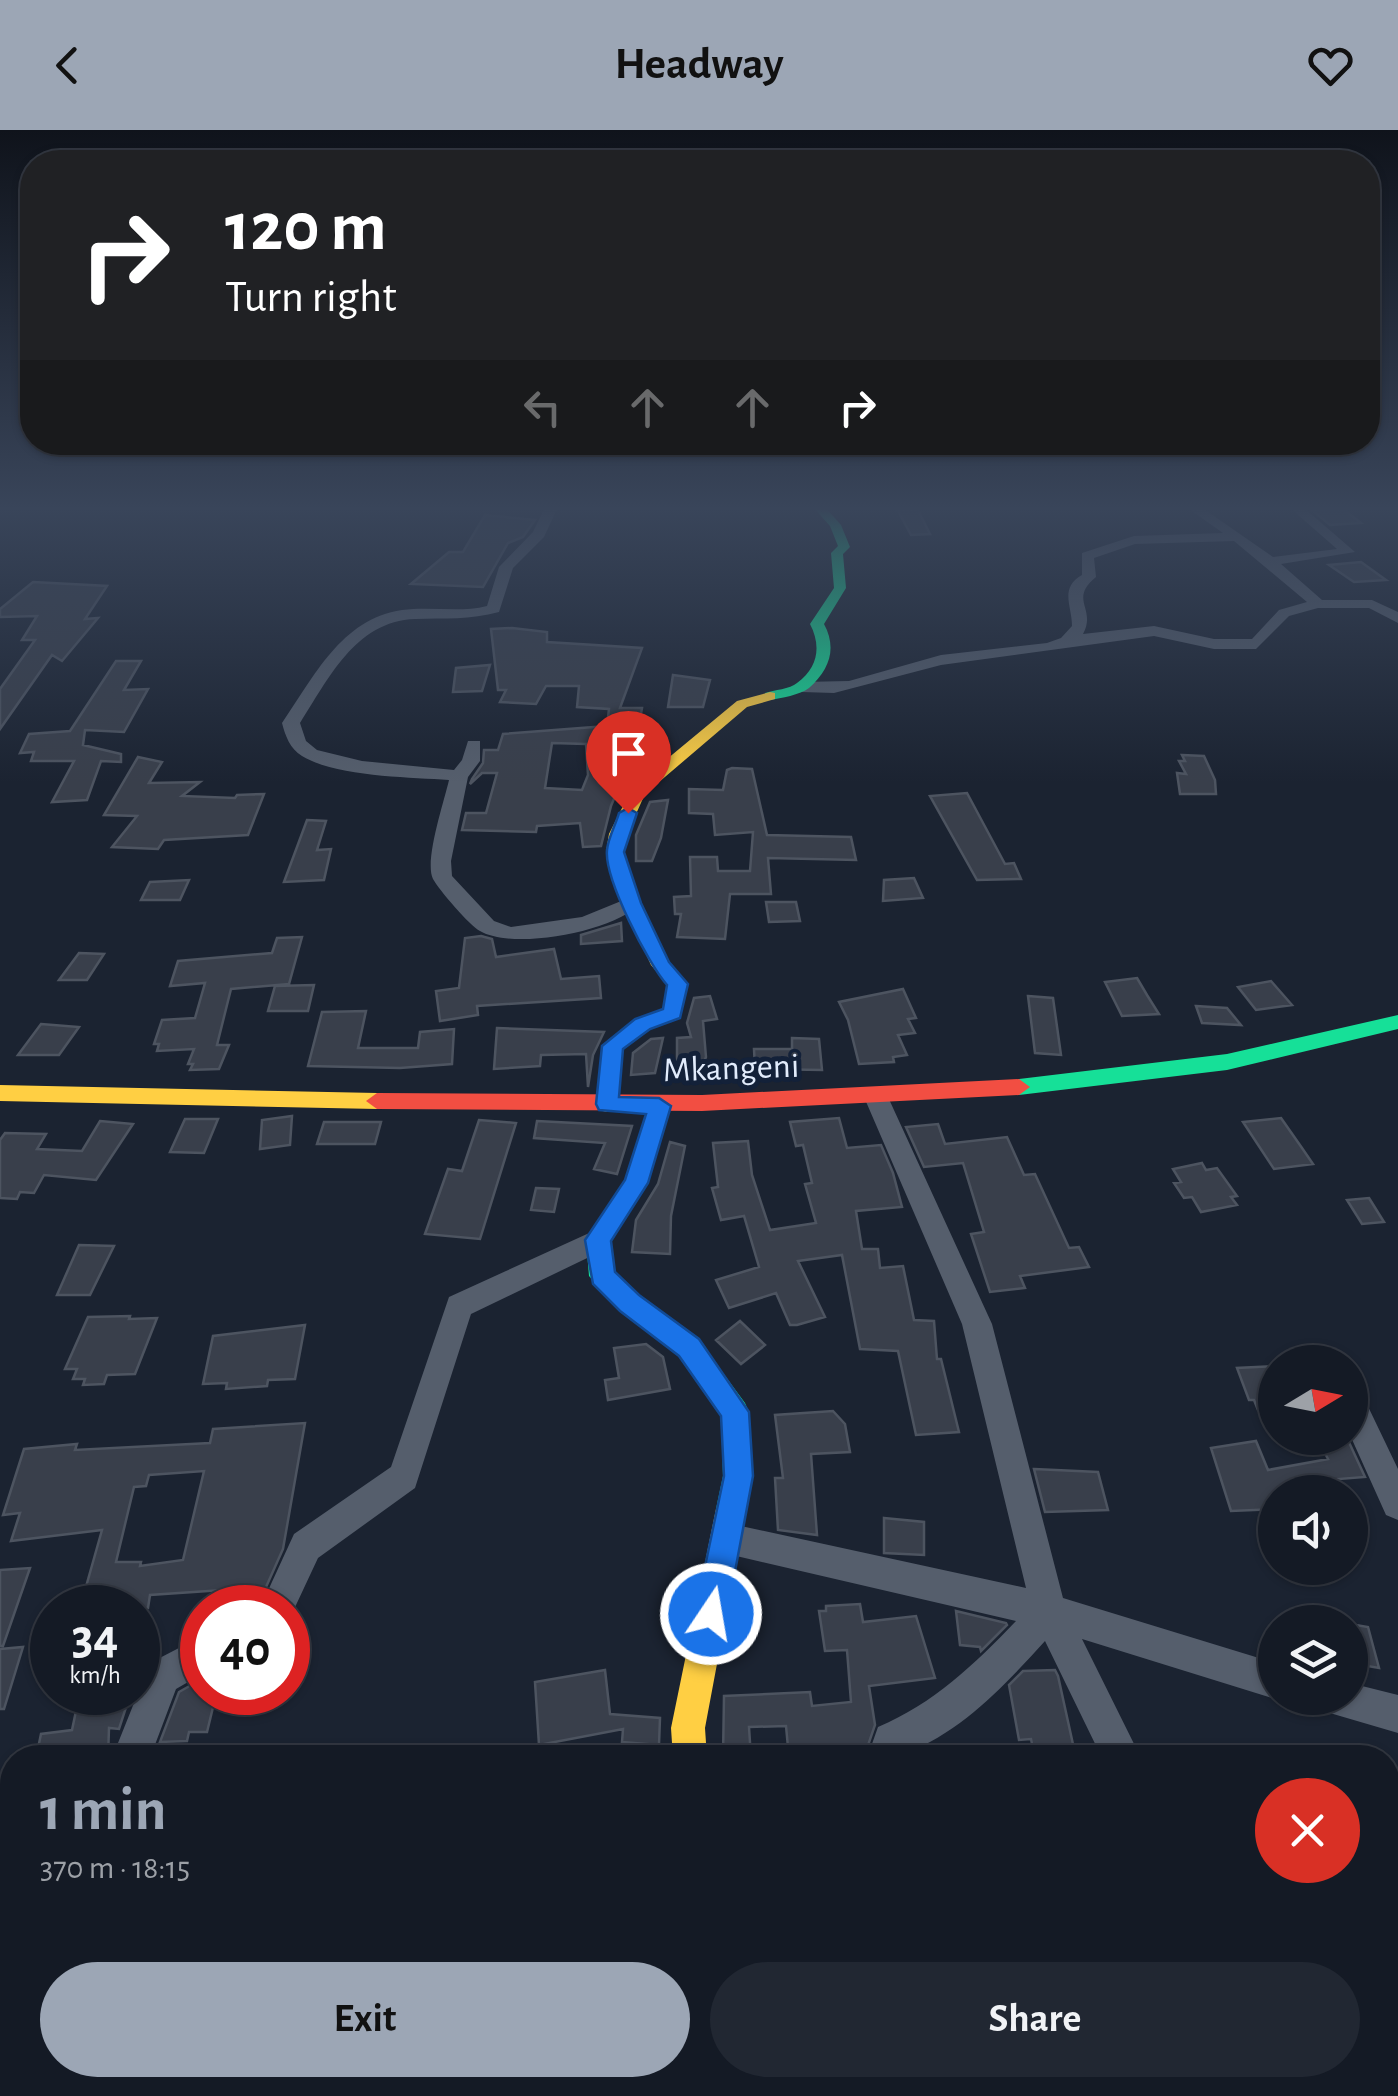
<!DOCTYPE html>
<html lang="en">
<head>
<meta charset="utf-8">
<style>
  body { margin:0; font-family:"Alegreya Sans",sans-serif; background:#212732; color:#f1f3f6; height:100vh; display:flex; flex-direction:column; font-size:38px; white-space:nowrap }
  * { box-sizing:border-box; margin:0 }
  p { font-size:32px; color:#9da1a7 }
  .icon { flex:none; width:55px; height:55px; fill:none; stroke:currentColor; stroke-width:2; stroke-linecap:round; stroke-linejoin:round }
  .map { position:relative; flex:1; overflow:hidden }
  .side { position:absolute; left:0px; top:1615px; width:1400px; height:352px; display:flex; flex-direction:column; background:#141a25; border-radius:40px 40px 0 0; box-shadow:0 2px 8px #0004,0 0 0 2px #333842 }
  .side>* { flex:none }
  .banner { position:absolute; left:20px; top:20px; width:1360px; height:305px; border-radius:40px; box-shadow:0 2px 8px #0004,0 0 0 2px #333842; background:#202124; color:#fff; overflow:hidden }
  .needle { width:65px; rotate:80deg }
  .buttons { position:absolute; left:1258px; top:1215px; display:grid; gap:20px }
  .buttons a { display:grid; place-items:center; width:110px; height:110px; border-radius:50%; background:#141a25; box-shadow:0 2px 8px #0004,0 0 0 2px #333842; font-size:50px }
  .speed { position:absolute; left:30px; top:1455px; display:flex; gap:20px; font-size:50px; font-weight:700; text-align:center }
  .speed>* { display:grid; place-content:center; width:130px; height:130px; border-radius:50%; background:#141a25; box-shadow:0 2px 8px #0004,0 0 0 2px #333842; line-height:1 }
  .speed small { font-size:25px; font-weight:400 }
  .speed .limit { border:15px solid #d22; background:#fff; color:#111 }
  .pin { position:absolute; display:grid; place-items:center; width:85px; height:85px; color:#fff; margin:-102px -42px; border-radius:50% 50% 50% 0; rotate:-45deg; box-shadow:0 0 10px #0007 }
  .pin .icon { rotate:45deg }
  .me { position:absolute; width:110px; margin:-55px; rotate:12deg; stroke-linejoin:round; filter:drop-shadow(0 0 8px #0008) }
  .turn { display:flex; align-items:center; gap:35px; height:210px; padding:0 40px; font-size:45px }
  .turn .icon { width:130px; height:130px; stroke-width:2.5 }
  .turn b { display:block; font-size:70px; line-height:85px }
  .lanes { display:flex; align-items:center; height:95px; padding:0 40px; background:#0003; justify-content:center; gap:50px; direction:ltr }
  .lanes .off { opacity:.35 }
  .round { display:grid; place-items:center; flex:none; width:105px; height:105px; border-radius:52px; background:#212732 }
  .summary { display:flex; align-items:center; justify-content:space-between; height:170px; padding:0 40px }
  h1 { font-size:60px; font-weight:700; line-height:75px; color:#9ca6b5 }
  .action { display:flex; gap:20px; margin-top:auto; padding:20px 40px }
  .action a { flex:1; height:115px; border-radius:60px; background:#9ca6b5; color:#111; font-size:40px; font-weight:700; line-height:115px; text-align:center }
  .action a+a { background:#212732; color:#f1f3f6 }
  header { display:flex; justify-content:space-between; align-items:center; height:130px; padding:0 40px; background:#9ca6b5; color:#111; font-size:45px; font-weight:700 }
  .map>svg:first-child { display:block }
  .building { fill:#393f4b; stroke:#4d5460; stroke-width:2.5; fill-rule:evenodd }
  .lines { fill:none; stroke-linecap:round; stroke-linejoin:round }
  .street { fill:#555e6c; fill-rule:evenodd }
  .fast { fill:#16e098; fill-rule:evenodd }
  .slow { fill:#ffcf43; fill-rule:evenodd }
  .jam { fill:#f24e42; fill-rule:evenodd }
  .route { fill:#1a73e8; stroke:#114b97; stroke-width:2.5 }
  .labels { text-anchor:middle; stroke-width:10; stroke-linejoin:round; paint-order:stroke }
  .street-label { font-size:35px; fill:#e2ecfc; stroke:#132139 }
</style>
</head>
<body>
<header><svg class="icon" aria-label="back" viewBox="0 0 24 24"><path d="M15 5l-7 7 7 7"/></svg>Headway<svg class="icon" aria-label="heart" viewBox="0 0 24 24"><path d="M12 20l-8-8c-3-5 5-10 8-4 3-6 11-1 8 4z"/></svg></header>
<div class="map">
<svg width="1398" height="1966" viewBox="0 0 1398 1966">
  <rect width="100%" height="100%" fill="#1b2331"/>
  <path class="building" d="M1342,378L1361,393L1330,395L1312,380Z
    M918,380L930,404L911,405L898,381Z
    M485,385L535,390L523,407L508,413L483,457L411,454L449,422H463Z
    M1361,432L1386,450L1354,452L1329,435Z
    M33,452L107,456L85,489L98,488L62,531L52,525L0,599V559L35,510H22L37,486L0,487V479Z
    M512,498L547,502V512L642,518L620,578H642L635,618L611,676L601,716L583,717L580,693L537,696L536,702L462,700L466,683H486L497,643H482L470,654L472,649L483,633L484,620H498L503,604L607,596L609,579L577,577L579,556H546L536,574L500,572L506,560H498L491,499ZM552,613L586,614L588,645L582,660L545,658Z
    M116,531H141L124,560L148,559L124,602L85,600L83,615L121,624V632L101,631L87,670L52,672L74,631H31L34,622L20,623L29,604L70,601Z
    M490,535L482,561L453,562L456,538Z
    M673,545L710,550L703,577H668Z
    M1182,625L1204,626L1215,650L1216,664H1180L1177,643L1186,644L1179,631H1185Z
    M138,627L162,632L149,653L200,652L182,666L235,668L237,665L264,664L248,705L164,710L158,719L112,717L137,686L104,685Z
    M732,638L752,639L767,705L851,707L856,730L768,728L771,764H730L725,809L677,807L681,784H675L674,767L691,766L690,727H717L718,741H750L753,702L715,705L713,684L689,683V659L723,660L727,640Z
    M967,663L1005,734L1014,733L1021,749L977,750L930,666Z
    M668,670L661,708L652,731H636V705L650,672Z
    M307,690L326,691L317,720L331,719L324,750L284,752Z
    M914,748L923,768L883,771L884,750Z
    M189,750L180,770H141L150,752Z
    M766,772H796L800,791L769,792Z
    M621,793L622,811L581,814V805Z
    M481,806L492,809L496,827L554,819L561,849L599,846L601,868L477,876L478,885L440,891L436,861L459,858L465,808Z
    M302,807L289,854L231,859L217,915H229L219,939L190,940L193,934H188L194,919L157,921L159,914H154L162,890L195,888L205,853L170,856L178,831L272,823L277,808Z
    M79,823L104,824L87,850H59Z
    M1137,848L1147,865L1159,884L1122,886L1105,852Z
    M1271,851L1292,875L1256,880L1238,857Z
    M314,855L308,881H268L275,856Z
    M903,859L916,888L908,889L915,903L898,905L907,925L893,927L894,932L859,934L848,890L839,872Z
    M710,866L717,889L703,891L706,927L700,941L677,942V908L691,907L687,893L694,868Z
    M1028,866L1053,868L1061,925L1035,923Z
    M1196,876L1227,878L1241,895L1202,893Z
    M366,881L358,918H418L420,902L454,899L452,934L400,938L308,936L322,882Z
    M41,894L79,897L59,925H18Z
    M497,898L604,902L593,925L588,957L586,924L541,925L540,936L494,939Z
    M663,908L655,943L631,945L633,923L651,909Z
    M792,908L819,909L822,940L755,939L754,919H792Z
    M292,986L290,1015L260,1019L262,990Z
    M839,988L847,1018L881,1015L893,1043L902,1077L856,1081L862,1119H878L880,1138L903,1136L914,1190L934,1191L937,1229H941L959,1302L916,1305L898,1221L860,1219L842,1125L798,1131L825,1187L797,1195H790L776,1163L729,1178L716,1150L759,1137L744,1086L721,1090L712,1058L718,1057L713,1013L748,1011L752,1045L770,1100L816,1093L805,1054L812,1053L803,1015L796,1016L790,992Z
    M1281,988L1302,1018L1313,1034L1274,1039L1243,992Z
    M185,989H218L204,1023L170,1022Z
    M479,990L516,993L480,1109L425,1104L448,1039L462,1041Z
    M100,991L133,994L96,1050L44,1045L34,1063L20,1062L17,1069L0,1068V1010L5,1003L46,1004L37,1019L82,1021Z
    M537,991L632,996L617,1044L594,1039L605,1013L534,1008Z
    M324,992H381L375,1014H317Z
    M938,994L945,1014L1007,1007L1024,1045L1035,1044L1069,1118L1079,1117L1089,1137L1020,1146L1025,1158L990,1162L971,1104L984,1102L963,1033L924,1037L906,997Z
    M670,1012L685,1016L671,1086L670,1124L632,1122L636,1090L658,1054Z
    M1202,1033L1206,1040L1217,1038L1237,1066L1231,1067L1237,1075L1201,1082L1192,1067L1184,1068L1174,1053L1181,1052L1173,1039Z
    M536,1058L559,1059L554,1082L531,1080Z
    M1369,1068L1384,1092L1362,1094L1347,1070Z
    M79,1115L114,1116L90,1165H57Z
    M130,1186L129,1189L157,1188L135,1244L107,1245L104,1254L83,1255L85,1249H73L77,1239H65L88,1187Z
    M740,1191L765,1215L741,1234L716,1210Z
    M305,1195L295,1249L268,1250L267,1256L226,1259L227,1253L203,1254L213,1206Z
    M646,1214L663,1227L670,1259L608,1270L605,1250L619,1248L614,1218Z
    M1275,1236V1280H1258L1254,1270H1249L1237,1238Z
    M833,1281L845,1294L850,1322L811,1324L817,1405L778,1400L775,1348H783L775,1285Z
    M305,1293L283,1419L266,1457L150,1465L148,1478H80L102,1400L11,1411L20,1383L3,1385L24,1319L77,1314L75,1320L210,1313L213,1299ZM204,1341L183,1430L140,1436L141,1432H116L134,1357L146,1356L149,1345Z
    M1317,1308H1347L1365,1347L1326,1350L1333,1362H1275V1379L1231,1381L1211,1318L1256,1311L1268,1340L1328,1329Z
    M1034,1339L1098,1342L1108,1380L1045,1382Z
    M884,1388L924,1392V1425L884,1423Z
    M30,1438L3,1516H0V1440Z
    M860,1474L863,1492L916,1486L935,1548L869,1556L875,1595L864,1627L789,1628L786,1596L749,1597L751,1628H723L724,1566L810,1562L812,1576L851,1572L847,1520L825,1521L819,1481H826V1476Z
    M956,1481L1006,1493L1007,1495L981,1521L980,1517L960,1515Z
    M1350,1494L1368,1497L1379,1538L1350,1533Z
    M23,1517L4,1579H0V1519Z
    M605,1540L610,1584L660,1588L659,1615L622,1612L623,1599L539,1615L535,1552Z
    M1055,1540L1058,1546L1076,1628H1035L1031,1609L1019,1610L1009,1555L1023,1541Z
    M202,1549V1562H210L208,1569H215L207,1602H189L187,1611L160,1612L179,1562Z
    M80,1562H131L119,1599L109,1598L108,1628H36L41,1604L72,1600Z"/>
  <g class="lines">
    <path class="street" d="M545,377H558L544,407L513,438L499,482C470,490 444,488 415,489C355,491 328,550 300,593L306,611L317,620L362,631L454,640L462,630L468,611H480V631L468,647L451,731L452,746L494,791L511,797L582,787L631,767L641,773C616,801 514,821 480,801C470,796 439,760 433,749C424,731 444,672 449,650C408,647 337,647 302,626C290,619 285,605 282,593C314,547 341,489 402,480C431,476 459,483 487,476L499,437L533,402Z
      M1186,377H1201L1273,427L1337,419L1289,377H1303L1355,422L1281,434L1322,470H1372L1398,482V493L1369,478H1318L1289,486L1256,519H1214L1154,506L941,535L834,563L802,562L794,557L802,552L849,551L941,525L1047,513L1061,508L1072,496C1072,476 1059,458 1082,445V423L1134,406L1223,403ZM1234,411L1307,472L1279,480L1252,509H1214L1154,496L1083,504C1097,478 1068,470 1096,447L1094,428L1135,414Z
      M876,958L888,967L992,1194L1063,1468L1275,1533V1568H1279L1275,1569L1082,1509L1141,1628H1102L1045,1511C1005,1555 963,1601 906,1623L905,1628H867L878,1597C933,1574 975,1534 1016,1491L715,1421L710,1409L715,1397L727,1393L1026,1458L962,1194L864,967Z
      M598,1099L608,1102L612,1110L608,1118L471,1184L415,1358L318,1428L289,1490L288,1478H260L294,1404L391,1337L449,1167Z
      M1350,1263L1363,1266L1398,1339V1390L1386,1385L1350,1305Z
      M202,1506V1544L176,1559L150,1628H112L150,1533Z
      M1350,1553L1398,1565V1603L1323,1581L1318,1568H1350Z
      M239,1955H283L282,1966H238Z
      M690,1955H734L735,1966H691Z
      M1261,1955H1306L1310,1966H1265Z"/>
    <path class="fast" d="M813,377H825L841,395L850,417L843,424L846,458L824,494C837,518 830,539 809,558C800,565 781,568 770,570L765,569V563C774,560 790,559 797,553C819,537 821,515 810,494L834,458L831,423L838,416L830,396Z
      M1398,885V899L1227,940L1019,965L1008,957L1019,949L1227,924Z
      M659,968L670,976L648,1053L611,1111L614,1142L638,1165L698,1209L745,1273L749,1282L753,1346L741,1389L731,1393L721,1389L716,1379L723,1346L721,1285L680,1225L620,1181L589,1146L586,1110L625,1050L648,976Z"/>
    <path class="slow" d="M770,562L775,563V569L747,577L645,664L627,704L624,722L640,773L669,832L688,854L680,888L650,899L623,919L618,974L607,982L599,980L596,974L602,916L636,889L663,879L668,855L651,835L622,773L606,722L609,704L632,658L737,571Z
      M0,955L377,963L388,971L377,979L0,971Z
      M731,1365L741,1369L746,1379L705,1598L707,1628H673L671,1598L716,1379L721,1369Z"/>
    <path class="jam" d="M1019,949L1030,957L1019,965L702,981L377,979L366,971L377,963L702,965Z"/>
  </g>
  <linearGradient id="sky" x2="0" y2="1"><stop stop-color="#0f131b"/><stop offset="0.58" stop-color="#39455a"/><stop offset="1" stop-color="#39455a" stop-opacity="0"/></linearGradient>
  <rect width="1398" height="653" fill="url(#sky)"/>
  <path class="route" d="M628,678L637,683L624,722L641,773L669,832L688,854L680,888L650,899L623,919L619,967L659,968L671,976L648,1053L611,1111L615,1142L639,1165L699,1209L749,1282L753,1346L727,1484L722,1496L711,1500L700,1496L695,1484L724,1346L721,1286L679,1226L620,1181L593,1154L585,1110L625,1050L646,984L599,980L596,974L602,916L635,889L663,879L667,855C648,834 604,748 607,720C608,708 616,694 619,683Z"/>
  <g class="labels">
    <g class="street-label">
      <text transform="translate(731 937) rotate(-2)" y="12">Mkangeni</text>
    </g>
  </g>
</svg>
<div class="buttons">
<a><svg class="needle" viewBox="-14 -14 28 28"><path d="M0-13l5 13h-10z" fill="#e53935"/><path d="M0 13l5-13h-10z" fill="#9da1a7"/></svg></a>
<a><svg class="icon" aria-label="sound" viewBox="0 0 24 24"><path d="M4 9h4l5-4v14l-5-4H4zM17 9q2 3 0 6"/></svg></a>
<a><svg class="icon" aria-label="layers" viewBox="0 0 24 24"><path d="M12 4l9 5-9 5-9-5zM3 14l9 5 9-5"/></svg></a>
</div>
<div class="speed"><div>34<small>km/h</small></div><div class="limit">40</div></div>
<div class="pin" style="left:628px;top:683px;background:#d93025"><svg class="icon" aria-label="arrive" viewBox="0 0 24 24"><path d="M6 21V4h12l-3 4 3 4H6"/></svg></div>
<svg class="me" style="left:711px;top:1484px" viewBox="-20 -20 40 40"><circle r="17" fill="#1a73e8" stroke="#fff" stroke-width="3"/><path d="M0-11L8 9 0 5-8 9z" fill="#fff"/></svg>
<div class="banner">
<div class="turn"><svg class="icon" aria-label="right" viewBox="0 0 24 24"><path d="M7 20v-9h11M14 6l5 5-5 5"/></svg><div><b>120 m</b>Turn right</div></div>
<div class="lanes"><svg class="icon off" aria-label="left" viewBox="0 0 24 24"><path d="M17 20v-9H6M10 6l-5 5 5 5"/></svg><svg class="icon off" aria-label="ahead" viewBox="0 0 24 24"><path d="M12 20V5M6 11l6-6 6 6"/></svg><svg class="icon off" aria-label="ahead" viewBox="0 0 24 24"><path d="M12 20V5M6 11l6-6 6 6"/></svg><svg class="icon" aria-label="right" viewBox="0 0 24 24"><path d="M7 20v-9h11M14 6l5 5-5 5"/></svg></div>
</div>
<section class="side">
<div class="summary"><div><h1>1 min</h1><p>370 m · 18:15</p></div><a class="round" style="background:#d93025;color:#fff"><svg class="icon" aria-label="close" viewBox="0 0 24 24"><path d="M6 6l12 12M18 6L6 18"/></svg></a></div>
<div class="action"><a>Exit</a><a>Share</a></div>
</section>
</div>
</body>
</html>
